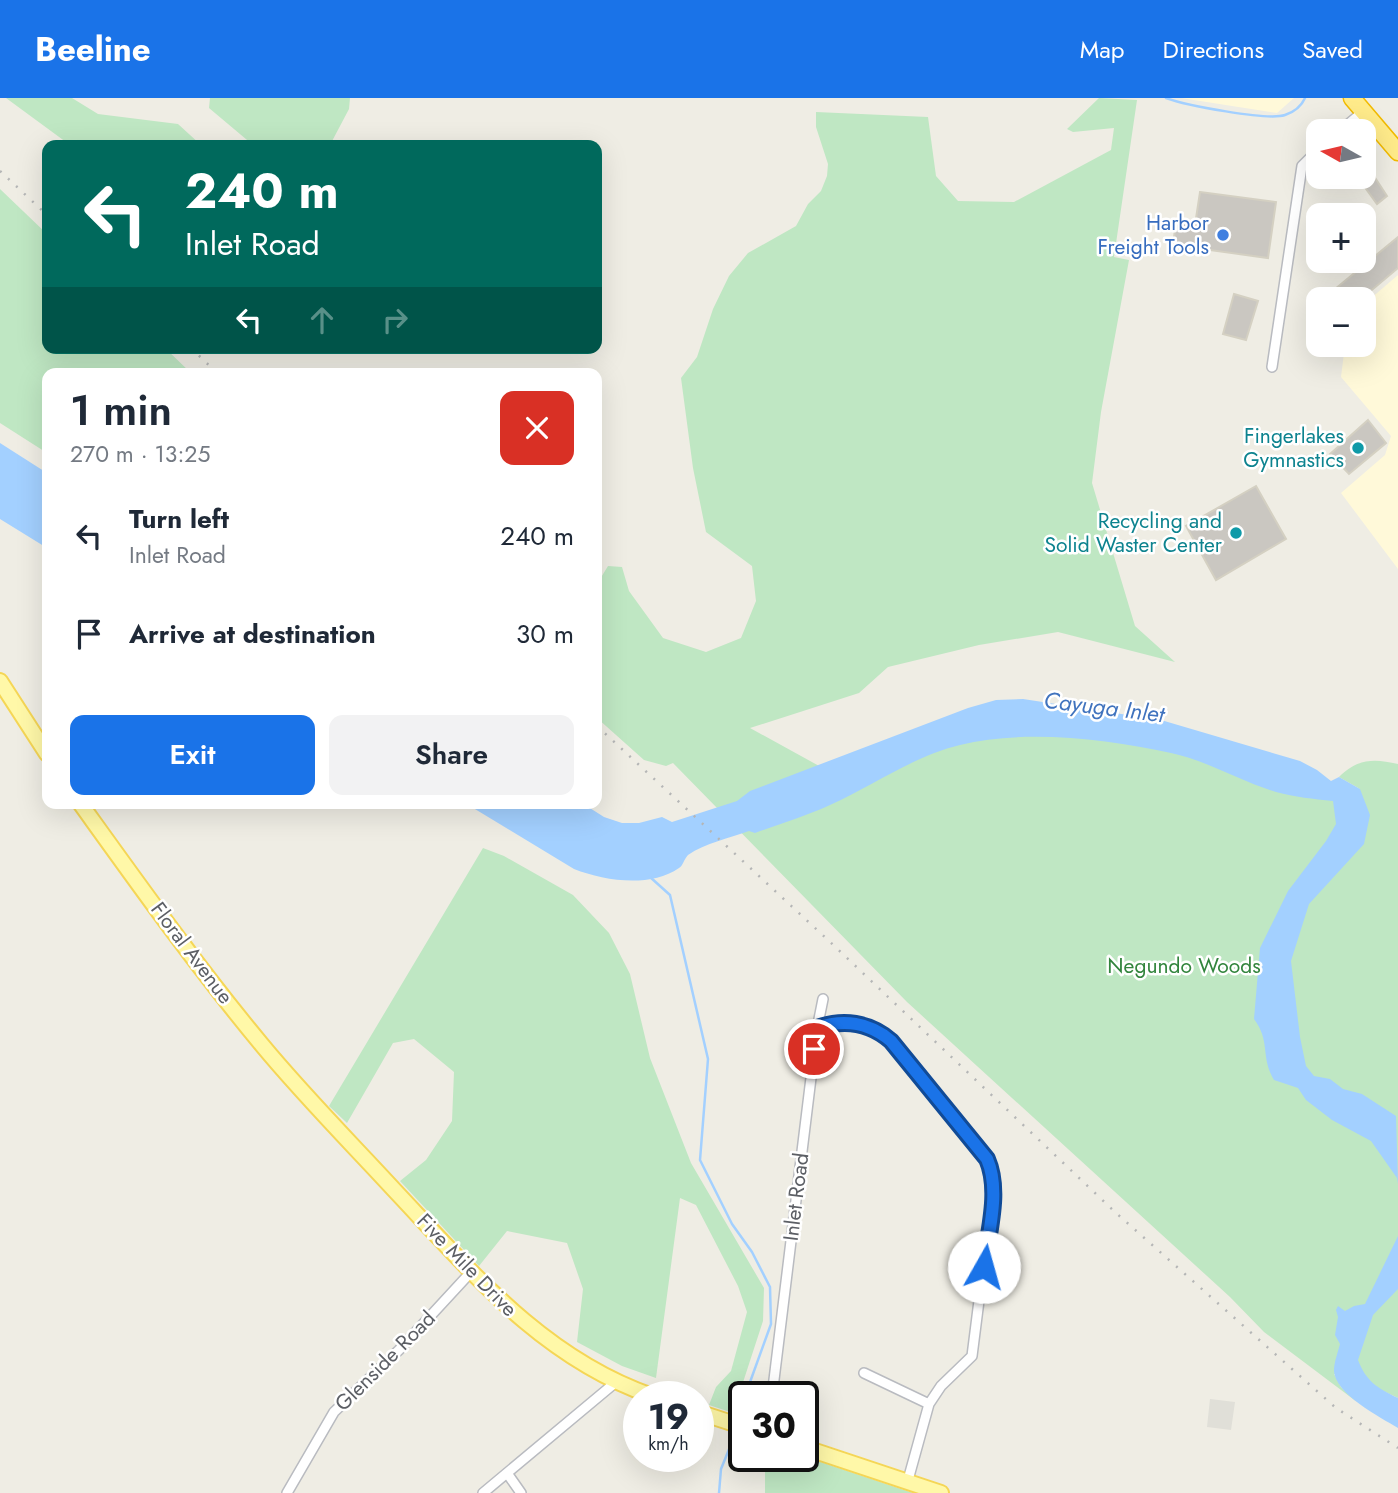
<!DOCTYPE html>
<html lang="en">
<head>
<meta charset="utf-8">
<style>
  body { margin:0; font-family:Jost,sans-serif; background:#f2f2f3; color:#1f2937; height:100vh; display:flex; flex-direction:column; font-size:26px; white-space:nowrap }
  * { box-sizing:border-box; margin:0 }
  p { font-size:23px; color:#747a83 }
  .icon { flex:none; width:38px; height:38px; fill:none; stroke:currentColor; stroke-width:2; stroke-linecap:round; stroke-linejoin:round }
  .map { position:relative; flex:1; overflow:hidden }
  .drawer { position:absolute; left:42px; top:270px; width:560px; height:441px; display:flex; flex-direction:column; background:#fff; border-radius:14px; box-shadow:0 7px 28px #0002 }
  .drawer>* { flex:none }
  .hud { position:absolute; left:42px; top:42px; width:560px; height:214px; border-radius:14px; box-shadow:0 7px 28px #0002; background:#00695c; color:#fff; overflow:hidden }
  .needle { width:46px; rotate:278deg }
  .fabs { position:absolute; left:1306px; top:21px; display:grid; gap:14px }
  .fabs a { display:grid; place-items:center; width:70px; height:70px; border-radius:14px; background:#fff; box-shadow:0 7px 28px #0002; font-size:35px }
  .speed { position:absolute; left:623px; top:1283px; display:flex; gap:14px; font-size:35px; font-weight:700; text-align:center }
  .speed>* { display:grid; place-content:center; width:91px; height:91px; border-radius:50%; background:#fff; box-shadow:0 7px 28px #0002; line-height:1 }
  .speed small { font-size:18px; font-weight:400 }
  .speed .limit { border:4px solid #111; border-radius:10px; background:#fff; color:#111 }
  .pin { position:absolute; display:grid; place-items:center; width:60px; height:60px; color:#fff; margin:-30px; border:4px solid #fff; border-radius:50%; box-shadow:0 2px 7px #0007 }
  .me { position:absolute; width:77px; margin:-38px; rotate:7deg; stroke-linejoin:round; filter:drop-shadow(0 0 5px #0008) }
  .turn { display:flex; align-items:center; gap:24px; height:147px; padding:0 28px; font-size:32px }
  .turn .icon { width:91px; height:91px; stroke-width:2.5 }
  .turn b { display:block; font-size:49px; line-height:60px }
  .lanes { display:flex; align-items:center; height:66px; padding:0 28px; background:#0003; justify-content:center; gap:35px; direction:ltr }
  .lanes .off { opacity:.35 }
  .round { display:grid; place-items:center; flex:none; width:74px; height:74px; border-radius:14px; background:#f2f2f3 }
  .overview { display:flex; align-items:center; justify-content:space-between; height:119px; padding:0 28px }
  h1 { font-size:42px; font-weight:600; line-height:52px }
  .cta { display:flex; gap:14px; margin-top:auto; padding:14px 28px }
  .cta a { flex:1; height:80px; border-radius:14px; background:#1a73e8; color:#fff; font-size:28px; font-weight:600; line-height:80px; text-align:center }
  .cta a+a { background:#f2f2f3; color:#1f2937 }
  ul { padding:0; list-style:none }
  li { display:flex; align-items:center; gap:21px; height:98px; padding:0 28px }
  li div { flex:1 }
  li b { display:block; font-size:26px }
  li em { font-style:normal }
  header { display:flex; align-items:center; gap:42px; box-sizing:border-box; height:98px; padding:0 35px; background:#1a73e8; color:#fff }
  header strong { font-size:33px }
  nav { display:flex; gap:38px; margin-inline-start:auto; font-size:24px }
  .map>svg:first-child { display:block }
  .commercial { fill:#fff9d9 }
  .industrial { fill:#e0dfd8 }
  .green { fill:#bfe7c3 }
  .water { fill:#a3d0ff }
  .lines { fill:none; stroke-linecap:round; stroke-linejoin:round }
  .stream { stroke:#a3d0ff; stroke-width:2.5 }
  .building { fill:#cac7c1; stroke:#d4d0c2; stroke-width:2 }
  .street-casing { stroke:#b9bbc0; stroke-width:12 }
  .primary-casing { stroke:#f5d656; stroke-width:18 }
  .highway-casing { stroke:#f2bb00; stroke-width:19 }
  .street { stroke:#fff; stroke-width:9 }
  .primary { stroke:#fff8a8; stroke-width:14 }
  .highway { stroke:#ffeb8a; stroke-width:16 }
  .rail { stroke:#b5b6b6; stroke-width:2.5; stroke-dasharray:2 9; stroke-linecap:butt }
  .route-casing { stroke:#114b97; stroke-width:18 }
  .route { stroke:#1a73e8; stroke-width:12 }
  .shop-dot { fill:#3f7fe0; stroke:#fff; stroke-width:2.5 }
  .culture-dot { fill:#0f9aa8; stroke:#fff; stroke-width:2.5 }
  .labels { text-anchor:middle; stroke-width:5; stroke-linejoin:round; paint-order:stroke }
  .shop-label { font-size:21px; fill:#366cbe; stroke:#fff; text-anchor:end }
  .culture-label { font-size:21px; fill:#0d838f; stroke:#fff; text-anchor:end }
  .street-label { font-size:21px; fill:#5c5f65; stroke:#fff }
  .park-label { font-size:21px; fill:#32853d; stroke:#fff }
  .water-label { font-size:23px; font-style:italic; fill:#4073be; stroke:#fff }
</style>
</head>
<body>
<header>
<strong>Beeline</strong>
<nav><a>Map</a><a>Directions</a><a>Saved</a></nav>
</header>
<div class="map">
<svg width="1398" height="1395" viewBox="0 0 1398 1395">
  <rect width="100%" height="100%" fill="#efede4"/>
  <path class="commercial" d="M1181,0H1294L1277,15Z
    M1398,177V471L1341,395L1385,357L1391,338L1341,279L1345,247H1363V207Z"/>
  <path class="industrial" d="M1210,1301L1235,1304L1231,1332L1207,1329Z"/>
  <path class="green" d="M6,0H72L98,16L178,26L201,47H70Z
    M210,0H350L349,11L330,47H253L209,10Z
    M1099,0L1137,2L1114,159L1129,162L1101,314L1092,385L1135,528L1175,564L1058,534L979,547L888,569L859,595L750,630L841,680L991,620L1240,661L1360,691L1339,679C1357,661 1373,660 1398,666V1300L1379,1291L1365,1280L1334,1276L1341,1289L1357,1304L1264,1234L1230,1199L907,904L673,665L666,668L644,662L597,620V486L608,468L622,469L629,493L663,540L706,554L741,540L756,503L752,468L706,434L693,370L681,280L697,259L713,211L729,178L748,155L796,128L808,106L821,93L827,78L828,66L816,29V14L928,19L936,78L958,103L1014,104L1111,52L1114,30L1073,34L1067,31Z
    M0,91L47,136V250H165L191,275H47V355L0,325Z
    M483,750L504,758L573,797L609,835L630,876L650,960L691,1065L764,1190L763,1223L733,1315L709,1307L716,1289L731,1273L747,1214L738,1188L696,1107L680,1100L656,1280L622,1268L577,1244L583,1191L567,1145L507,1133L479,1168L400,1083L426,1062L452,1023L454,974L414,941L393,945L347,1025L329,1008Z
    M765,1358H803L913,1395H765Z"/>
  <path class="water" d="M0,345L47,375V450L0,421Z
    M1023,601L1161,622L1300,663L1317,672L1331,683L1339,679L1360,691L1370,717L1364,746L1309,806L1291,863L1300,939L1306,968L1314,978L1330,981L1343,991L1362,996L1396,1018L1398,1086L1397,1080L1371,1043L1332,1022L1306,1002L1298,990L1274,982C1260,958 1271,944 1254,921L1260,850L1288,793L1326,743L1336,726L1333,703C1313,701 1295,699 1276,694C1240,683 1208,663 1171,655C1107,641 1024,631 960,647C914,658 872,688 830,707C806,718 780,726 755,735L749,733C730,740 705,745 688,757C684,761 683,768 679,770C650,790 605,783 574,771L465,705H582L604,719L622,725H639L662,719L672,724L737,703L750,693L968,610L996,602Z
    M1398,1138V1191L1373,1217L1358,1262C1366,1283 1377,1290 1398,1300V1330C1380,1319 1335,1296 1334,1273C1334,1264 1338,1254 1340,1246L1335,1237L1338,1219L1336,1212L1338,1208L1345,1213L1354,1208L1365,1206Z"/>
  <g class="lines">
    <path class="stream" d="M1166,0C1185,7 1267,23 1285,17C1294,14 1301,9 1305,0
      M650,779L670,797L708,961L700,1062L732,1126L752,1154L770,1189L771,1226L745,1298
      M740,1312L744,1301
      M719,1395L721,1371L734,1339"/>
  </g>
  <path class="building" d="M1372,75L1387,98L1377,106L1361,84Z
    M1200,94L1276,104L1268,160L1173,147L1176,124L1195,127Z
    M1398,139V170L1361,201H1323Z
    M1234,196L1258,203L1246,242L1223,236Z
    M1368,322L1386,345L1349,376L1330,356Z
    M1256,388L1286,441L1216,482L1186,428Z"/>
  <g class="lines">
    <defs>
      <path id="street" d="M1340,33L1364,13
        M1272,269L1302,68L1318,52
        M817,931C843,921 869,924 891,943L987,1061L993,1075V1092L972,1258L941,1288L929,1306L908,1382
        M864,1275L929,1306
        M772,1298L817,931L823,901
        M507,1375L521,1395
        M287,1395L334,1314L399,1252L471,1174
        M483,1395L616,1284"/>
      <path id="primary" d="M0,583L47,656
        M80,705C139,787 198,870 262,947C305,999 352,1046 398,1096C474,1177 545,1261 652,1298
        M698,1314L744,1329
        M803,1349L941,1395"/>
      <path id="highway" d="M1352,0L1398,54"/>
    </defs>
    <use href="#street" class="street-casing"/>
    <use href="#primary" class="primary-casing"/>
    <use href="#highway" class="highway-casing"/>
    <use href="#street" class="street"/>
    <use href="#primary" class="primary"/>
    <use href="#highway" class="highway"/>
    <path class="rail" d="M0,73L47,117
      M191,250L217,275
      M597,628L828,842L1115,1114L1336,1310L1398,1350"/>
  </g>
  <g class="lines">
    <defs>
      <path id="route" d="M814,951L817,930C843,921 869,924 891,943L987,1061C1001,1093 988,1135 984,1169"/>
    </defs>
    <use href="#route" class="route-casing"/>
    <use href="#route" class="route"/>
  </g>
  <circle class="shop-dot" cx="1223" cy="137" r="7"/>
  <g class="culture-dot">
    <circle cx="1358" cy="350" r="7"/>
    <circle cx="1236" cy="435" r="7"/>
  </g>
  <g class="labels">
    <g class="shop-label">
      <text x="1209" y="132">Harbor<tspan x="1209" dy="24">Freight Tools</tspan></text>
    </g>
    <g class="culture-label">
      <text x="1344" y="345">Fingerlakes<tspan x="1344" dy="24">Gymnastics</tspan></text>
      <text x="1222" y="430">Recycling and<tspan x="1222" dy="24">Solid Waster Center</tspan></text>
    </g>
    <g class="street-label">
      <text transform="translate(192 855) rotate(53)" y="7">Floral Avenue</text>
      <text transform="translate(796 1099) rotate(-83)" y="7">Inlet Road</text>
      <text transform="translate(467 1167) rotate(46)" y="7">Five Mile Drive</text>
      <text transform="translate(385 1263) rotate(-45)" y="7">Glenside Road</text>
    </g>
    <g class="park-label">
      <text x="1184" y="875">Negundo Woods</text>
    </g>
    <g class="water-label">
      <text transform="translate(1104 609) rotate(7)" y="8">Cayuga Inlet</text>
    </g>
  </g>
</svg>
<div class="fabs">
<a><svg class="needle" viewBox="-14 -14 28 28"><path d="M0-13l5 13h-10z" fill="#e53935"/><path d="M0 13l5-13h-10z" fill="#747a83"/></svg></a>
<a>+</a>
<a>−</a>
</div>
<div class="speed"><div>19<small>km/h</small></div><div class="limit">30</div></div>
<div class="pin" style="left:814px;top:951px;background:#d93025"><svg class="icon" aria-label="arrive" viewBox="0 0 24 24"><path d="M6 21V4h12l-3 4 3 4H6"/></svg></div>
<svg class="me" style="left:984px;top:1169px" viewBox="-20 -20 40 40"><circle r="19" fill="#fff"/><path d="M0-13L10 11 0 6-10 11z" fill="#1a73e8"/></svg>
<div class="hud">
<div class="turn"><svg class="icon" aria-label="left" viewBox="0 0 24 24"><path d="M17 20v-9H6M10 6l-5 5 5 5"/></svg><div><b>240 m</b>Inlet Road</div></div>
<div class="lanes"><svg class="icon" aria-label="left" viewBox="0 0 24 24"><path d="M17 20v-9H6M10 6l-5 5 5 5"/></svg><svg class="icon off" aria-label="ahead" viewBox="0 0 24 24"><path d="M12 20V5M6 11l6-6 6 6"/></svg><svg class="icon off" aria-label="right" viewBox="0 0 24 24"><path d="M7 20v-9h11M14 6l5 5-5 5"/></svg></div>
</div>
<section class="drawer">
<div class="overview"><div><h1>1 min</h1><p>270 m · 13:25</p></div><a class="round" style="background:#d93025;color:#fff"><svg class="icon" aria-label="close" viewBox="0 0 24 24"><path d="M6 6l12 12M18 6L6 18"/></svg></a></div>
<ul>
<li><svg class="icon" aria-label="left" viewBox="0 0 24 24"><path d="M17 20v-9H6M10 6l-5 5 5 5"/></svg><div><b>Turn left</b><p>Inlet Road</p></div><em>240 m</em></li>
<li><svg class="icon" aria-label="arrive" viewBox="0 0 24 24"><path d="M6 21V4h12l-3 4 3 4H6"/></svg><div><b>Arrive at destination</b></div><em>30 m</em></li>
</ul>
<div class="cta"><a>Exit</a><a>Share</a></div>
</section>
</div>
</body>
</html>
